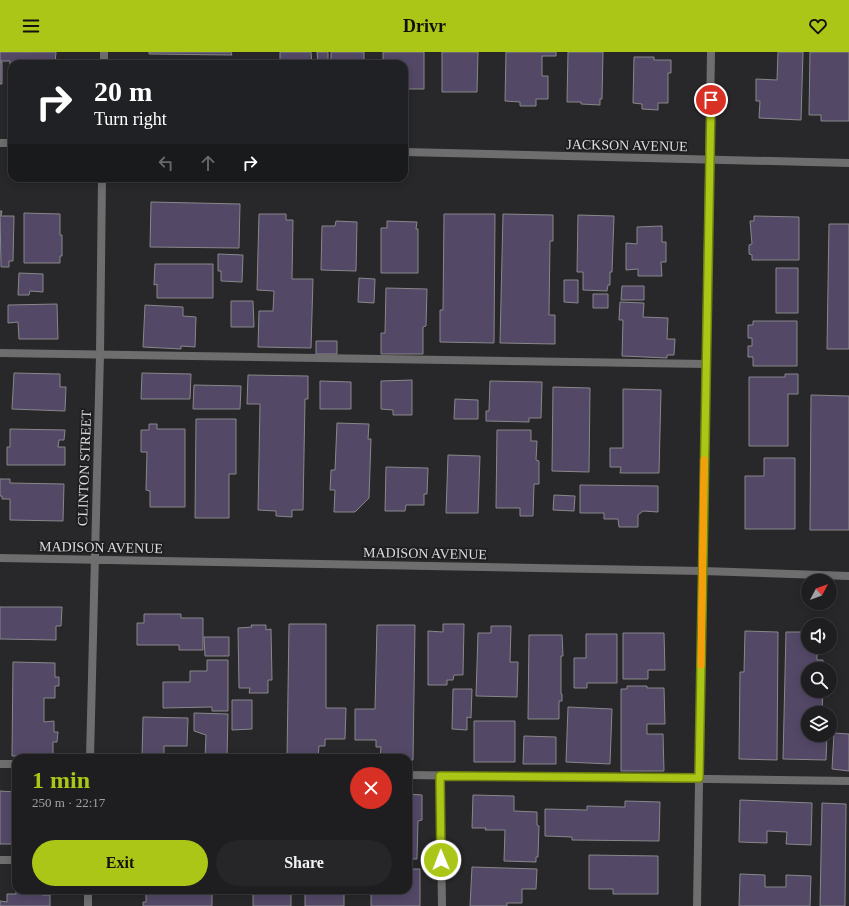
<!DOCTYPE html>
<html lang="en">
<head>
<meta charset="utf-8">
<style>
  body { margin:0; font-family:"Times New Roman",serif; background:#262629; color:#f1f3f6; height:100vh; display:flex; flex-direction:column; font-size:15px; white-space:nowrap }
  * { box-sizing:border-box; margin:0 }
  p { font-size:13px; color:#a1a2a5 }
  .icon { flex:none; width:22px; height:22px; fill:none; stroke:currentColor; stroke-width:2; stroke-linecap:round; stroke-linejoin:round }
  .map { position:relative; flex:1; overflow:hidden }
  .side { position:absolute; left:12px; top:702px; width:400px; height:140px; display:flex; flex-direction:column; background:#1e1d20; border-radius:12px; box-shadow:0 2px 10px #0003,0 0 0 1px #3c3b3e }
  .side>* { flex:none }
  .top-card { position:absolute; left:8px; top:8px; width:400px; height:122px; border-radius:12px; box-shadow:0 2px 10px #0003,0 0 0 1px #3c3b3e; background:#202124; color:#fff; overflow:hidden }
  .needle { width:26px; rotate:49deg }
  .buttons { position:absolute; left:801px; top:522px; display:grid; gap:8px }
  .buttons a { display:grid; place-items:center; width:36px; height:36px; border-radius:50%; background:#1e1d20; box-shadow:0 2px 10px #0003,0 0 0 1px #3c3b3e; font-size:20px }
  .pin { position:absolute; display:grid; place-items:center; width:34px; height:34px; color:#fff; margin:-17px; border:2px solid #fff; border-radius:50%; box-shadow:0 1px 4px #0007 }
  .me { position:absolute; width:44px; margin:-22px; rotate:359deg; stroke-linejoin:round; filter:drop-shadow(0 0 3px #0008) }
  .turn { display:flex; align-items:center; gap:14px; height:84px; padding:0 20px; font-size:18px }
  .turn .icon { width:52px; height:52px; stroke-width:2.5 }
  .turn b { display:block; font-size:28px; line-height:34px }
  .lanes { display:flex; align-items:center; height:38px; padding:0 20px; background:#0003; justify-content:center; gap:20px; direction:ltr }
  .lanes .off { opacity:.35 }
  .round { display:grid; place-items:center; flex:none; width:42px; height:42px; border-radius:21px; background:#262629 }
  .headline { display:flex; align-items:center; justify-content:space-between; height:68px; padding:0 20px }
  h1 { font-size:24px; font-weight:800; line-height:30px; color:#abc616 }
  .button { display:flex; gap:8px; margin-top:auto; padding:8px 20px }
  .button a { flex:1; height:46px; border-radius:24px; background:#abc616; color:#111; font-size:16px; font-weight:800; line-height:46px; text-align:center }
  .button a+a { background:#262629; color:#f1f3f6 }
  header { display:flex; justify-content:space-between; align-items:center; height:52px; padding:0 20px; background:#abc616; color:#111; font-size:18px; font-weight:800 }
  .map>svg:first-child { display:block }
  .building { fill:#534967; stroke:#88878a }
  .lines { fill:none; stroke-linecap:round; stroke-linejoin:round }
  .lane { stroke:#6f6e6f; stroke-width:8 }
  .street { stroke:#6f6e6f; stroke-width:8 }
  .route-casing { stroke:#6f810e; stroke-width:10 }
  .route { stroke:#abc616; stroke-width:7 }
  .slow { stroke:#f59e0b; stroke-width:7 }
  .labels { text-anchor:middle; stroke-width:4; stroke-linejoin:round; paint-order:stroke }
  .street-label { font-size:14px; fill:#dddcde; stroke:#1e1e20 }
</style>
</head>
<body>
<header><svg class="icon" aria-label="menu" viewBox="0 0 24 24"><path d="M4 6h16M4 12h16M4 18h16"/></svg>Drivr<svg class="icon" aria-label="heart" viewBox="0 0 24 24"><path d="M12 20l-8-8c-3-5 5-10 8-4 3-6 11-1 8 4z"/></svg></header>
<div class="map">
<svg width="849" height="854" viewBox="0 0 849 854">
  <rect width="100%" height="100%" fill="#28272a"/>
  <path class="building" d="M0,0H56L55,12H12V55H9L10,9H0Z
    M149,0H231L232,3L149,2Z
    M280,0H311L312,12H280Z
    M317,0H328V12H318Z
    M331,0H364V12H331Z
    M383,0H424V37H406V32H404V12H383Z
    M442,0H478L477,40H442Z
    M506,0H556V4H542V24H548V47H536V54H520V50L505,49Z
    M568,0H603L602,47H600V53L581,52V50H567Z
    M778,0H803L801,68L759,66L760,49H756V27L777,28Z
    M810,0H849V69H821V63H809Z
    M634,5H654V8H671V21H668V51H658V58L642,57V52L633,51Z
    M181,8L210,10L209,12H180Z
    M0,10H2V32H0Z
    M214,10H256V12H214Z
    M151,150L240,152L239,196L150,195Z
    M0,159H2L1,164H14L13,209H9V215H1Z
    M24,161L60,162V183H62V204H60V211H24Z
    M259,162H286V168H293L292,227H313L311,296L258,295L259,259H273L274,239L257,238Z
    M444,162H495L494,291L440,290V258H443Z
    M503,162L553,163V189H550L549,263H555V292L500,291Z
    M578,163L614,164L612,220H610V233H608L607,239L583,238V220H577Z
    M754,164L799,165V208H752V203L749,202V193L752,192L750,169H754Z
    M336,169L357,170L356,219L321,218L322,174H335Z
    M387,169L417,170L416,177H418V221H381V176H387Z
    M829,172H849V297H827Z
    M662,174V190H666V210H661L662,224H638V217L626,218V191L637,192V175Z
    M218,202L243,203L242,230L221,229V219H218Z
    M155,212H213V246H157V232L154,233Z
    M776,216H798V261H776Z
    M19,221L43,222V240L30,239L29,243H18Z
    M359,226L375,227L374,251L358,250Z
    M564,228H578V251L564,250Z
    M622,234H644V248H621Z
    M386,236L427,237L426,274L423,275V302H381V281H385Z
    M593,242H608V256H593Z
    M231,249H253L254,275H231Z
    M620,250L644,251L643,265L668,266L667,287H675L674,303H667V306L622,304L623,268H619Z
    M57,252L58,287H19L18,270L8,271V253Z
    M145,253L183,255V264L196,265L195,295L181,294V297L143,295Z
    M753,269H797V314H753V305H748V294H752V286H748V273H753Z
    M316,289H337V302H316Z
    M14,321L60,322V335H66L65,359L12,357Z
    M142,321L191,322L190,347H141Z
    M785,322H798V342H788V394H749V325H785Z
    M248,323L308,324V347H305L303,458H292V465L276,464V459L258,458L260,352H247Z
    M412,328V363H393V358L381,357V329Z
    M320,329L351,330V357H320Z
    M490,329L542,330L541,366H529V370L486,369V359H489Z
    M194,333L241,334L240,357H193Z
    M553,335L590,336L589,420L552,419Z
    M623,337L661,338L659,421H620L621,415H610V396H623Z
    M811,343L849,344V478H810Z
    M455,347L478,348V367H454Z
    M196,367H236V422H229V466H195Z
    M337,371L369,372L368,387H371L369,446L355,460H334L335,438H330L331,418H335Z
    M149,372H157V377H185V455H150V439L146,438L147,400H141V378H149Z
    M10,377L65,378L64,388H59L58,395H65V413H7V395H10Z
    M497,378H531V389H537L536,408L539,409V432H534L533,464H520V456H496Z
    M448,403L480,404L478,461H446Z
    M764,406H795V477H745V424H764Z
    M386,415L428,416L427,442H424V453H406L405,459H385Z
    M0,427H10V431L64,432L63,469L10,468V447H2V444H0Z
    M580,433L658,434V460L643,459L638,463V475H619L618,467H604V461H580Z
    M554,443L575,444L574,459L553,458Z
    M0,555H62L61,574H56V588L0,587Z
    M144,562H181V566H203V598H179V593H137V571H144Z
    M289,572H326V656H346L345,687H325V694H319L318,706H287Z
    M443,572H464L463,623H454L453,628H447V633H428V579L443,580Z
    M251,573H266V578L271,577L272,628H268V641H249L250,636H239L238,576L252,575Z
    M377,573H415L413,708H408V706H380L381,695H376V688H355V657H375Z
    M491,574H511L510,610H518L517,645L476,644L478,581H491Z
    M745,579L778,580L777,708L739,707L740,620H744Z
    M786,580H808V595H817V608H823V617H808V639H823L822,661H808V683H827L826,708L783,707Z
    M623,581H664L665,618H648V627H623Z
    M586,582H617V631H587V636H574V606H586Z
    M529,583H562L563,604H561V642H562V649H559V667H528Z
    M204,585H229V604H205Z
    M207,608H228V659H212V655L163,656V630H190V619H207Z
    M13,610L55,611V625H59V634H55V646H44V670L54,669V680H58L57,690H53V704H12Z
    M627,634H647V636H664L665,672H647V682H663L664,719H621V637H627Z
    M453,637H472L471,666L467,665V678L452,677Z
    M232,648H252V677L232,678Z
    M568,655L612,657L610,712L566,710Z
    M194,661L228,662L227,706H205L206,683L194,679Z
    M143,665L188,666L187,694H164V704H142Z
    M474,669H515V710H474Z
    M834,681L849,682V719L832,717Z
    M524,684L556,685V712H523Z
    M0,739L16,740V792H0Z
    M408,742L422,743V768L418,769L417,807H408Z
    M473,743L514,744V759L537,760V773L539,774L538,805H536V810L504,809L505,778H485L486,776H472Z
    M740,748L812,751L811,793L786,792L787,780L767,779V791L739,790Z
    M625,749L660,750L659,789L572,788V785L545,784V757L587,758V754L625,755Z
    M822,751L846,752L845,854H820Z
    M589,803L658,804V842H613V837H589Z
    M472,815L537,817L536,837H522V851H507V854H470Z
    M408,817H420V854H371V838H408Z
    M740,822L765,823V835H786V823L811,824L810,854H739Z
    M16,838H42V843H50V854H0V849L7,850V842H16Z
    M146,838H212V854H143V850H146Z
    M253,838H291V854H253Z
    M305,838H344V854H305Z"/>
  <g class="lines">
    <path class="lane" d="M0,301L706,312
      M0,712H16
      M408,723L849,729"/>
    <path class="street" d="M104,12V0
      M0,91H12
      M404,100L849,111
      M0,506L703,519L849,524
      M90,706L100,302L102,126
      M440,724L442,854
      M0,808H16
      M88,854V838
      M697,854L711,0"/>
  </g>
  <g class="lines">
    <defs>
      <path id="route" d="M441,808L440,724L699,726L711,48"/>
    </defs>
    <use href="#route" class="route-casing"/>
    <use href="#route" class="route"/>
    <path class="slow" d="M701,613L704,408"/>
  </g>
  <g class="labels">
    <g class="street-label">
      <text transform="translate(627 93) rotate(1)" y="5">JACKSON AVENUE</text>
      <text transform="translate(84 416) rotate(-88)" y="5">CLINTON STREET</text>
      <text transform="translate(101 495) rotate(1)" y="5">MADISON AVENUE</text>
      <text transform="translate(425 501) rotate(1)" y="5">MADISON AVENUE</text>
    </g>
  </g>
</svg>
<div class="buttons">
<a><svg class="needle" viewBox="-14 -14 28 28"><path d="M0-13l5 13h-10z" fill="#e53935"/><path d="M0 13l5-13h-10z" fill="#a1a2a5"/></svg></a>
<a><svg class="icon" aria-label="sound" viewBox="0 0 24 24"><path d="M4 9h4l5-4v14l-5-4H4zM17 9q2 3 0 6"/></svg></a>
<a><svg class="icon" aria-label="search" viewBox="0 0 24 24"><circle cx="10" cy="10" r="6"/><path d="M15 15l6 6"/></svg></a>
<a><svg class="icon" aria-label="layers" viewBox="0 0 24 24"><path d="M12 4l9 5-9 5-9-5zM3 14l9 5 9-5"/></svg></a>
</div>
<div class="pin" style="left:711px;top:48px;background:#d93025"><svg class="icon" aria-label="arrive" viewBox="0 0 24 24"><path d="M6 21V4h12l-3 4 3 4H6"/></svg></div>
<svg class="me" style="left:441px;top:808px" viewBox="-20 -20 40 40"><circle r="17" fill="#abc616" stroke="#fff" stroke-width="3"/><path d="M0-11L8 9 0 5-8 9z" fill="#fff"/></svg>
<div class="top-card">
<div class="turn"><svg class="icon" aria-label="right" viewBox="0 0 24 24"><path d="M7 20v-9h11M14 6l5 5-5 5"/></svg><div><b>20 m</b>Turn right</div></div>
<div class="lanes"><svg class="icon off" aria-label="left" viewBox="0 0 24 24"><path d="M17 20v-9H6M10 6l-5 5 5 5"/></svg><svg class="icon off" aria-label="ahead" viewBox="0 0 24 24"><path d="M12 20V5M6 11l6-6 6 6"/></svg><svg class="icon" aria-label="right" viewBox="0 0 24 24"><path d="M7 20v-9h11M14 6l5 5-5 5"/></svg></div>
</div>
<section class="side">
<div class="headline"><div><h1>1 min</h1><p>250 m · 22:17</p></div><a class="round" style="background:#d93025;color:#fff"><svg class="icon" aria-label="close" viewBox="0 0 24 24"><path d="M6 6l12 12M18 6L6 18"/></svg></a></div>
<div class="button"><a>Exit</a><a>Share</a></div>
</section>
</div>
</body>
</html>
